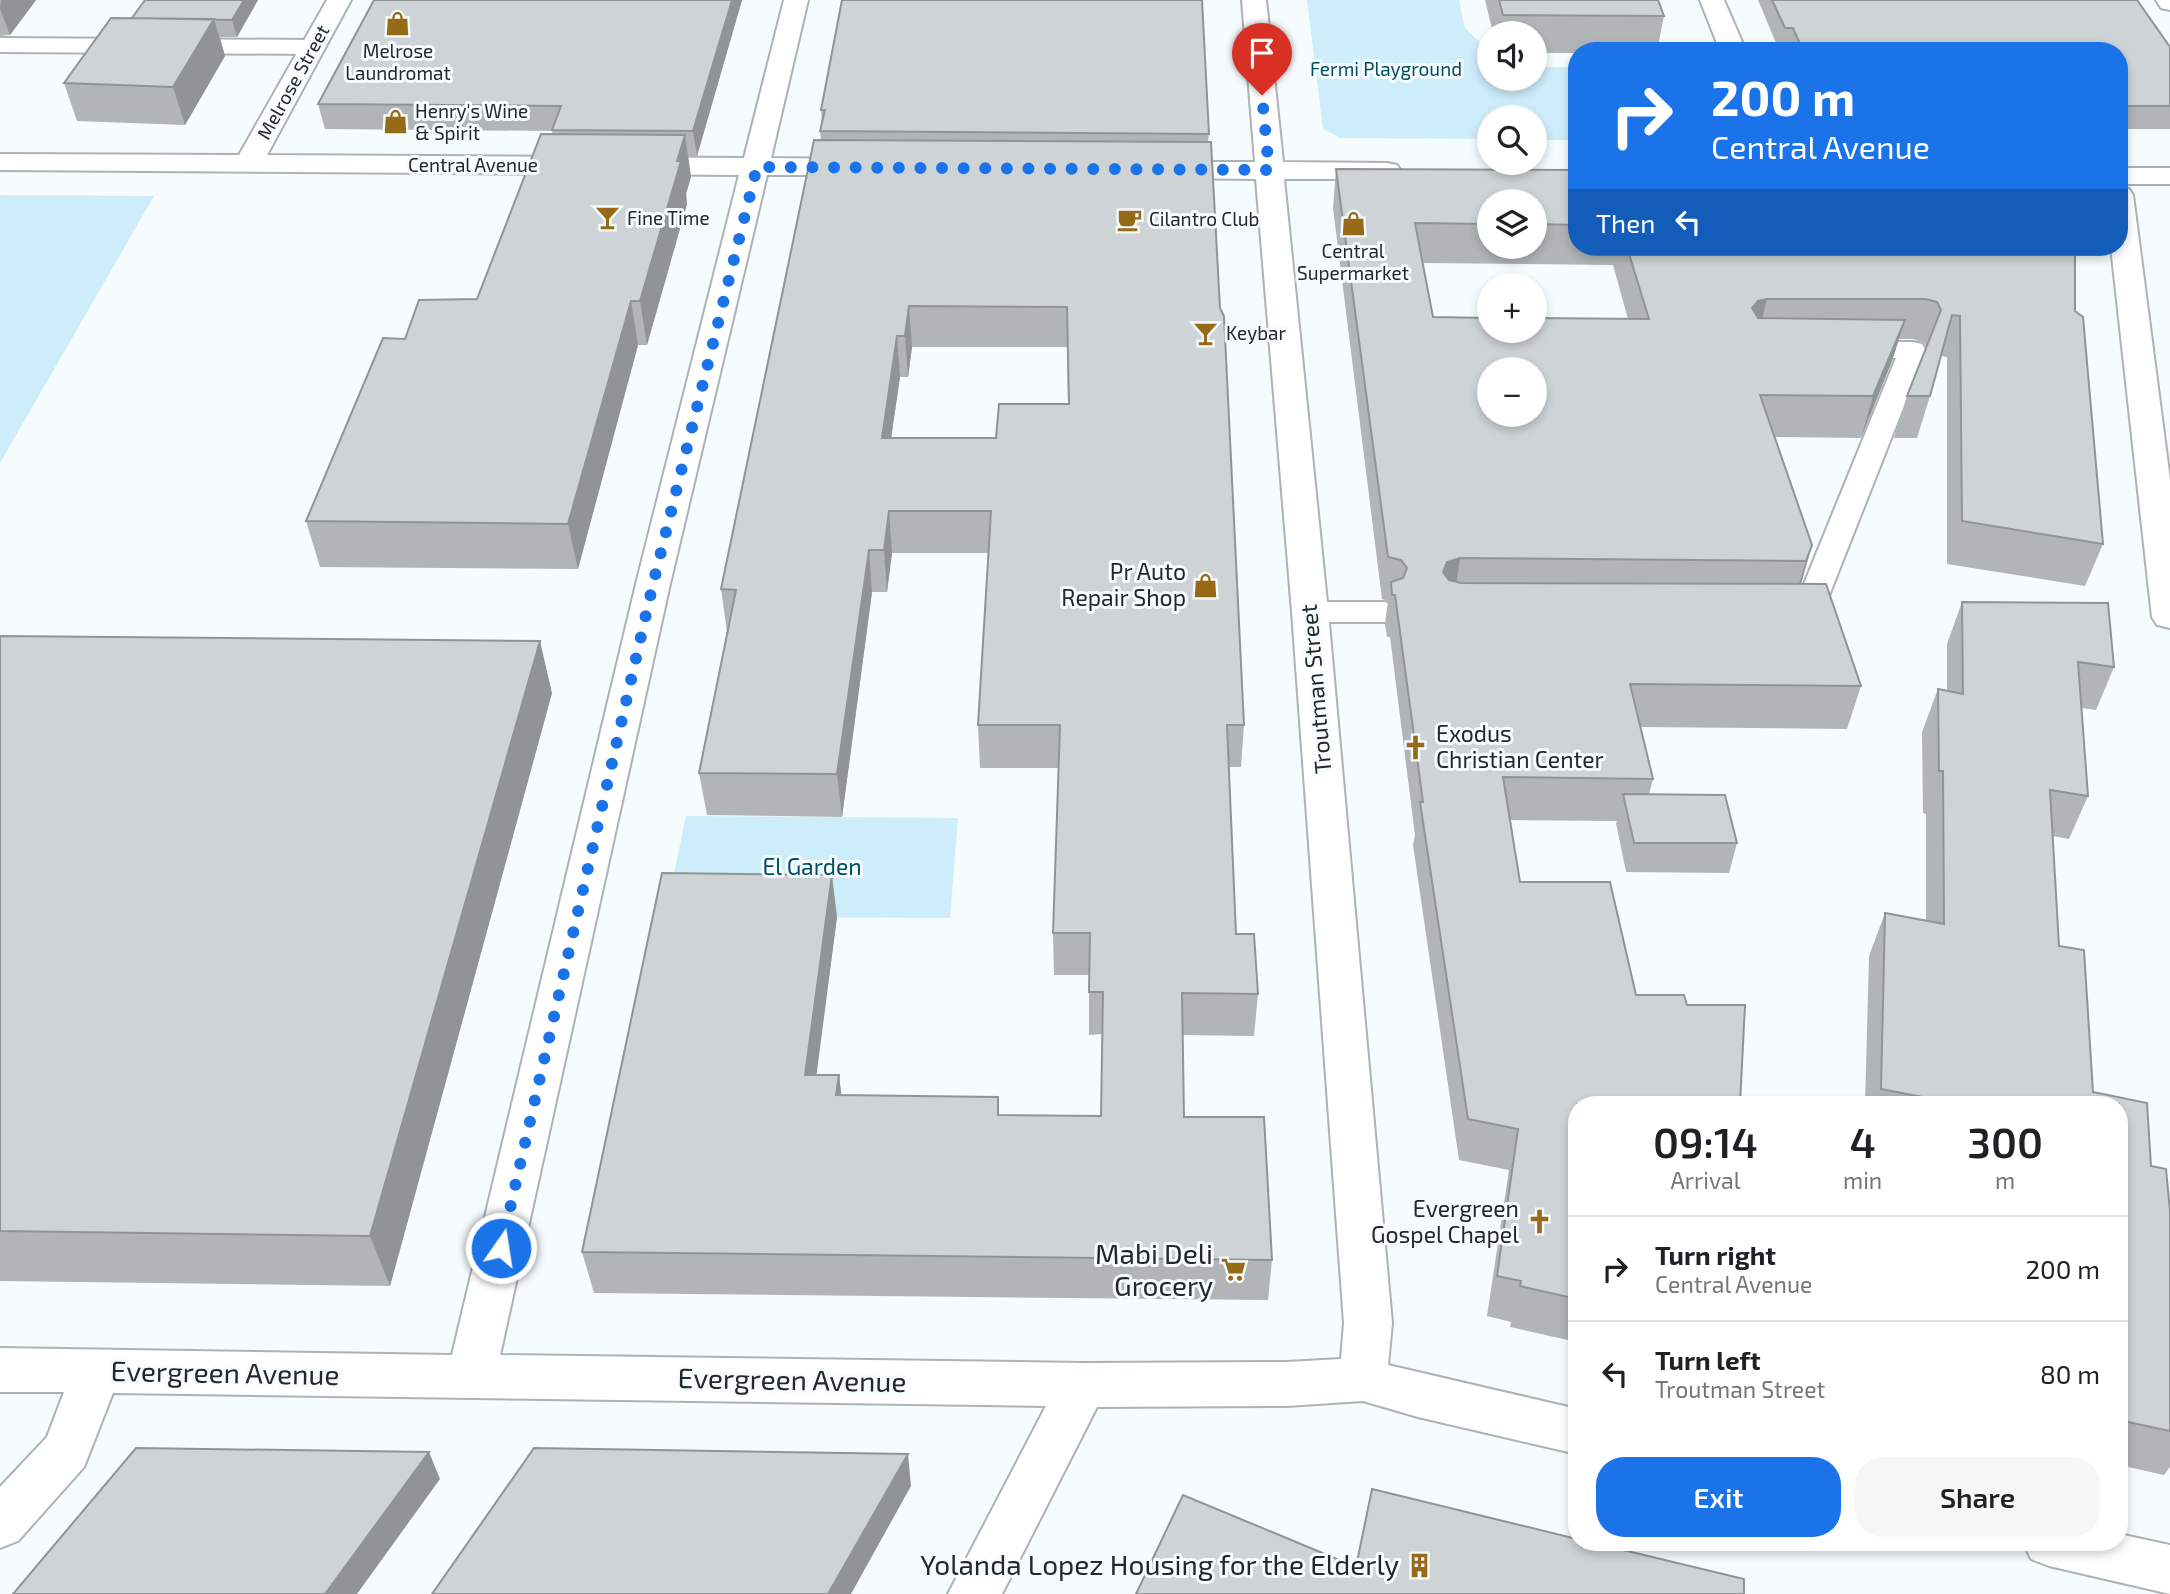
<!DOCTYPE html>
<html lang="en">
<head>
<meta charset="utf-8">
<style>
  body { margin:0; font-family:"Exo 2",sans-serif; background:#f6f6f6; color:#202124; height:100vh; display:flex; flex-direction:column; font-size:26px; white-space:nowrap }
  * { box-sizing:border-box; margin:0 }
  p { font-size:23px; color:#757577 }
  .icon { flex:none; width:38px; height:38px; fill:none; stroke:currentColor; stroke-width:2; stroke-linecap:round; stroke-linejoin:round }
  .map { position:relative; flex:1; overflow:hidden }
  .sheet { position:absolute; left:1568px; top:1096px; width:560px; height:455px; display:flex; flex-direction:column; background:#fff; border-radius:28px; box-shadow:0 4px 10px #0003 }
  .sheet>* { flex:none }
  .top-card { position:absolute; left:1568px; top:42px; width:560px; height:214px; border-radius:28px; box-shadow:0 4px 10px #0003; background:#1a73e8; color:#fff; overflow:hidden }
  .buttons { position:absolute; left:1477px; top:21px; display:grid; gap:14px }
  .buttons a { display:grid; place-items:center; width:70px; height:70px; border-radius:50%; background:#fff; box-shadow:0 4px 10px #0003; font-size:35px }
  .pin { position:absolute; display:grid; place-items:center; width:60px; height:60px; color:#fff; margin:-72px -30px; border-radius:50% 50% 50% 0; rotate:-45deg; box-shadow:0 0 7px #0007 }
  .pin .icon { rotate:45deg }
  .me { position:absolute; width:77px; margin:-38px; rotate:13deg; stroke-linejoin:round; filter:drop-shadow(0 0 5px #0008) }
  .turn { display:flex; align-items:center; gap:24px; height:147px; padding:0 28px; font-size:32px }
  .turn .icon { width:91px; height:91px; stroke-width:2.5 }
  .turn b { display:block; font-size:49px; line-height:60px }
  .then { display:flex; align-items:center; height:66px; padding:0 28px; background:#0003; gap:14px; font-size:26px }
  .eta { display:flex; justify-content:space-evenly; align-items:center; height:119px; text-align:center }
  .eta b { font-size:42px; font-weight:600; line-height:49px }
  .button { display:flex; gap:14px; margin-top:auto; padding:14px 28px }
  .button a { flex:1; height:80px; border-radius:28px; background:#1a73e8; color:#fff; font-size:28px; font-weight:600; line-height:80px; text-align:center }
  .button a+a { background:#f6f6f6; color:#202124 }
  ul { padding:0; list-style:none }
  li { display:flex; align-items:center; gap:21px; height:105px; padding:0 28px; border-top:2px solid #e0e0e0 }
  li div { flex:1 }
  li b { display:block; font-size:26px }
  li em { font-style:normal }
  .map>svg:first-child { display:block }
  .green { fill:#ceedfb }
  .lines { fill:none; stroke-linecap:round; stroke-linejoin:round }
  .service-casing { stroke:#adb2b4; stroke-width:4 }
  .minor-casing { stroke:#adb2b4; stroke-width:4 }
  .service { fill:#fff; fill-rule:evenodd }
  .minor { fill:#fff; fill-rule:evenodd }
  .wall { fill:#b1b5b7; fill-rule:evenodd }
  .shaded-wall { fill:#909495 }
  .building { fill:#ced3d5; stroke:#909495; stroke-width:2; fill-rule:evenodd }
  .route { stroke:#1a73e8; stroke-width:12; stroke-dasharray:0 21.6 }
  .labels { text-anchor:middle; stroke-width:6; stroke-linejoin:round; paint-order:stroke }
  .far-poi-label { font-size:19px; fill:#252728; stroke:#f6fbfd; text-anchor:start }
  .far-park-label { font-size:19px; fill:#004e66; stroke:#f6fbfd }
  .far-street-label { font-size:19px; fill:#252728; stroke:#f6fbfd }
  .poi-label { font-size:23px; fill:#252728; stroke:#f6fbfd; text-anchor:end }
  .street-label { font-size:23px; fill:#252728; stroke:#f6fbfd }
  .park-label { font-size:23px; fill:#004e66; stroke:#f6fbfd }
  .near-poi-label { font-size:28px; fill:#252728; stroke:#f6fbfd; text-anchor:end }
  .near-street-label { font-size:28px; fill:#252728; stroke:#f6fbfd }
</style>
</head>
<body>
<div class="map">
<svg width="2170" height="1594" viewBox="0 0 2170 1594">
  <rect width="100%" height="100%" fill="#f6fbfd"/>
  <path class="green" d="M1307,0H1459L1465,28L1489,51V79H1535V67H1577V140H1535V117H1489V139L1340,138L1323,129Z
    M0,195L154,196L0,463Z
    M686,816L958,818L950,918L665,916Z"/>
  <g class="lines">
    <defs>
      <path id="service" d="M0,38L313,40L321,42L324,47L321,52L313,54L0,52Z
        M1851,342H1913L1922,344L1926,350L1821,616L1817,623L1806,626L1785,623L1781,616L1785,609L1795,606L1896,358L1842,356L1838,350L1842,344Z
        M1310,602H1384L1395,605L1399,612L1395,619L1384,622H1310L1299,619L1295,612L1299,605Z"/>
      <path id="minor" d="M327,0H351L267,155L744,158L784,0H808L771,158L859,159L869,161L873,167L869,173L859,175H767L670,584L500,1355L1083,1363L1287,1362L1341,1359L1344,1323L1292,612L1256,179L1161,178L1151,176L1147,170L1151,164L1161,162H1255L1242,0H1266L1283,162L1387,163L1397,165L1401,171L1397,177L1387,179H1284L1328,612L1392,1323L1388,1365L1577,1409V1454L1418,1417L1363,1401L1287,1406L1097,1407L1002,1594H948L1046,1406L113,1393L84,1467L18,1541L0,1548V1487L47,1437L64,1392H0V1348L452,1355L636,584L739,175L0,170V154L239,155Z
        M1700,0H1724L1746,51H1720Z
        M2156,0H2170V10L2161,8Z
        M2119,168H2170V184H2119Z
        M2119,187L2129,189L2133,195L2170,480V628L2157,625L2152,617L2111,247H2119Z
        M2119,1534L2170,1545V1594L2049,1566L2031,1559L2023,1542H2119Z"/>
    </defs>
    <use href="#service" class="service-casing"/>
    <use href="#minor" class="minor-casing"/>
    <use href="#service" class="service"/>
    <use href="#minor" class="minor"/>
  </g>
  <path class="wall" d="M0,0H36L10,35L0,36Z
    M258,0L237,37H220L225,56L185,125L77,121L64,83L132,18Z
    M742,0L697,156H688L691,177L686,194L687,204L647,345H638L578,569L320,567L306,521L405,339L477,299L553,134L552,131L325,129L318,104Z
    M1485,0H1658L1664,16L1657,51H1577V53H1535V33H1493Z
    M1758,0H2137L2170,47V129H2119V51L1779,50Z
    M821,110L1209,134L1208,142L1244,725L1241,767H1229L1236,934L1258,994L1254,1036L1183,1035L1184,1117L1272,1260L1268,1300L594,1293L582,1252L837,917L816,1075H839L841,1095L998,1097L999,1115L1101,1116L1102,1034L1089,1035V975H1054L1053,933L1059,768H980L978,725L988,553H892L887,592H872L842,817L707,815L699,773L727,632L721,589L821,140L820,131L822,123ZM912,347H1067L1068,404L996,438H891L900,377H908Z
    M1336,169L1577,170V247H2075V311L2103,544L2085,586L1947,564V357L1941,356L1930,396L1917,438H1894L1907,396L1927,347L1924,343L1913,339H1899L1892,361L1861,438L1775,437L1812,545L1801,584L1861,686L1847,729L1641,727L1653,779L1649,794L1737,843L1729,873L1626,872L1616,823L1617,821L1510,820L1520,882L1577,1104V1342L1510,1327L1511,1322L1487,1316L1509,1170L1459,1160L1413,845L1415,835L1390,637H1387L1385,624L1388,601L1382,599L1333,208ZM1489,201H1535V247H1489ZM1423,263L1613,265L1628,319L1433,317Z
    M1962,602L2108,603L2114,667L2096,710L2082,708L2088,796L2069,839L2053,836L2059,946L2084,950L2093,1092L2147,1103L2151,1166L2166,1169L2170,1211V1467L2164,1475L2119,1465V1104H1865L1869,956L1885,913L1926,921V814L1923,813L1922,732L1938,689L1947,691V644Z
    M0,636L552,693L390,1286L0,1281Z"/>
  <path class="shaded-wall" d="M1,0H36L10,35L0,9Z
    M244,0H258L237,37L232,20Z
    M732,0H742L697,156L693,131Z
    M214,19L225,56L185,125L173,87Z
    M685,135L691,177L686,194L687,204L647,345L640,301Z
    M1767,299L1757,339L1752,308L1758,301Z
    M631,301L638,345L578,569L568,524Z
    M909,306L912,347L908,377L905,336Z
    M1905,320L1892,361L1861,438L1873,396Z
    M897,336L900,377L885,480L882,438Z
    M889,511L892,553L887,592L884,550Z
    M1812,545L1800,587L1793,603L1806,561Z
    M869,550L872,592L842,817L837,774Z
    M1460,558L1454,600L1443,572L1447,562Z
    M540,641L552,693L390,1286L370,1236Z
    M832,875L837,917L811,1117L805,1075Z
    M839,1075L844,1116L836,1095Z
    M429,1452L440,1479L357,1594H325Z
    M908,1454L911,1486L851,1594H828Z"/>
  <path class="building" d="M145,0H244L232,20L132,18Z
    M374,0H732L693,131L552,130L561,106L318,104Z
    M842,0H1202L1209,134L820,131L825,110H821Z
    M1499,0H1658L1664,16L1503,15Z
    M1772,0H2137L2170,47V106H2119V51H1803L1793,28H1785Z
    M111,18L214,19L173,87L64,83Z
    M541,134L685,135L677,161H681L640,301H631L568,524L306,521L383,338L405,339L419,300L477,299Z
    M814,140L1211,142L1220,308L1224,316L1244,725H1227L1236,934H1254L1258,994L1182,993L1184,1117H1264L1272,1260L582,1252L662,873L832,875L805,1075H839L836,1095L998,1097V1115L1101,1116L1103,992H1089L1090,933H1053L1060,725H978L991,511H889L884,550H869L837,774L699,773L736,590L721,589ZM909,306L1067,307L1069,404H999L996,438H882L897,336H905Z
    M1336,169L1577,170V225L1535,224V201H1489V224L1415,223L1433,317L1489,318V331H1535V318L1649,319L1627,247H2075V311L2083,317L2103,544L1962,521L1960,316L1952,315L1930,396H1907L1941,310L1937,302L1926,299H1767L1758,301L1752,308L1758,318L1905,320L1873,396L1760,395L1812,545L1806,561L1460,558L1447,562L1443,572L1449,580L1461,583L1826,584L1861,686L1630,684L1653,779L1503,777L1520,882H1610L1636,995H1684L1687,1005H1745L1740,1104H1577V1299L1520,1286L1521,1281L1497,1276L1518,1129L1468,1119L1420,802H1423L1395,595H1392L1391,582L1403,578L1407,568L1401,560L1388,557ZM1489,369H1535V415H1489Z
    M1962,602L2108,603L2114,667L2078,662L2088,796L2050,790L2059,946L2084,950L2093,1092L2147,1103L2151,1166L2166,1169L2170,1211V1431L2119,1420V1104H1958L1881,1089L1885,913L1944,924L1943,771H1939L1938,689L1963,694Z
    M0,636L540,641L370,1236L0,1231Z
    M1623,794L1725,795L1737,843H1634Z
    M136,1448L429,1452L325,1594H13Z
    M534,1448L908,1454L828,1594H432Z
    M1372,1489L1577,1539V1542H1590L1744,1579V1594H1136L1183,1495L1356,1567Z"/>
  <g class="lines">
    <path class="route" d="M501,1248L653,584L757,167L1269,170L1262,95"/>
  </g>
  <defs>
    <symbol id="shop-bare" viewBox="-9 -9 18 18"><path d="M-5-2.5h2.3a2.7 3.5 0 0 1 5.4 0H5L5.5 6h-11ZM-1.5-2.5h3a1.5 2.3 0 0 0-3 0Z" fill="#966a17" stroke="#f6fbfd" stroke-width="2.5" paint-order="stroke"/></symbol>
    <symbol id="bar-bare" viewBox="-9 -9 18 18"><path d="M-6-5H6L.8 .8V4.5H3.5V6h-7V4.5H-.8V.8Z" fill="#966a17" stroke="#f6fbfd" stroke-width="2.5" paint-order="stroke"/></symbol>
    <symbol id="cafe-bare" viewBox="-9 -9 18 18"><path d="M-5.5-4.5H6V0H3Q3 3.5 0 3.5H-2.5Q-5.5 3.5-5.5 0ZM3-3.2v2h1.7v-2ZM-6 4.5H4V6H-6Z" fill="#966a17" stroke="#f6fbfd" stroke-width="2.5" paint-order="stroke"/></symbol>
    <symbol id="church-bare" viewBox="-9 -9 18 18"><path d="M-1.2-6h2.4v3.5h3.3v2.4h-3.3V6h-2.4V-.1h-3.3v-2.4h3.3Z" fill="#966a17" stroke="#f6fbfd" stroke-width="2.5" paint-order="stroke"/></symbol>
    <symbol id="supermarket-bare" viewBox="-9 -9 18 18"><path d="M-6-5.5h2.5l.6 2H6L4.5 2H-2.5L-4.4-4H-6ZM-1.5 3.2a1.3 1.3 0 1 0 .1 0ZM3 3.2a1.3 1.3 0 1 0 .1 0Z" fill="#966a17" stroke="#f6fbfd" stroke-width="2.5" paint-order="stroke"/></symbol>
    <symbol id="building-bare" viewBox="-9 -9 18 18"><path d="M-4-6H4V6H1V3H-1V6H-4ZM-2.5-4.3h1.7v1.8h-1.7ZM.8-4.3h1.7v1.8H.8ZM-2.5-1h1.7V.8h-1.7ZM.8-1h1.7V.8H.8Z" fill="#966a17" stroke="#f6fbfd" stroke-width="2.5" paint-order="stroke"/></symbol>
  </defs>
  <g fill-rule="evenodd">
    <use href="#shop-bare" x="380" y="6" width="35" height="35"/>
    <use href="#shop-bare" x="378" y="104" width="35" height="35"/>
    <use href="#bar-bare" x="590" y="200" width="35" height="35"/>
    <use href="#cafe-bare" x="1112" y="202" width="35" height="35"/>
    <use href="#shop-bare" x="1336" y="206" width="35" height="35"/>
    <use href="#bar-bare" x="1188" y="316" width="35" height="35"/>
    <use href="#shop-bare" x="1188" y="568" width="35" height="35"/>
    <use href="#church-bare" x="1398" y="730" width="35" height="35"/>
    <use href="#church-bare" x="1522" y="1204" width="35" height="35"/>
    <use href="#supermarket-bare" x="1216" y="1252" width="35" height="35"/>
    <use href="#building-bare" x="1402" y="1548" width="35" height="35"/>
  </g>
  <g class="labels">
    <g class="far-poi-label">
      <text x="398" y="58" text-anchor="middle">Melrose<tspan x="398" dy="22">Laundromat</tspan></text>
      <text x="415" y="118">Henry's Wine<tspan x="415" dy="22">&amp; Spirit</tspan></text>
      <text x="627" y="225">Fine Time</text>
      <text x="1149" y="226">Cilantro Club</text>
      <text x="1353" y="258" text-anchor="middle">Central<tspan x="1353" dy="22">Supermarket</tspan></text>
      <text x="1226" y="340">Keybar</text>
    </g>
    <g class="far-park-label">
      <text x="1386" y="76">Fermi Playground</text>
    </g>
    <g class="far-street-label">
      <text transform="translate(293 82) rotate(-61)" y="7">Melrose Street</text>
      <text x="473" y="172">Central Avenue</text>
    </g>
    <g class="poi-label">
      <text x="1186" y="580">Pr Auto<tspan x="1186" dy="26">Repair Shop</tspan></text>
      <text x="1436" y="742" text-anchor="start">Exodus<tspan x="1436" dy="26">Christian Center</tspan></text>
      <text x="1519" y="1217">Evergreen<tspan x="1519" dy="26">Gospel Chapel</tspan></text>
    </g>
    <g class="street-label">
      <text transform="translate(1316 689) rotate(-95)" y="8">Troutman Street</text>
    </g>
    <g class="park-label">
      <text x="812" y="875">El Garden</text>
    </g>
    <g class="near-poi-label">
      <text x="1213" y="1264">Mabi Deli<tspan x="1213" dy="32">Grocery</tspan></text>
      <text x="1399" y="1575">Yolanda Lopez Housing for the Elderly</text>
    </g>
    <g class="near-street-label">
      <text transform="translate(225 1373) rotate(1)" y="10">Evergreen Avenue</text>
      <text transform="translate(792 1380) rotate(1)" y="10">Evergreen Avenue</text>
    </g>
  </g>
</svg>
<div class="buttons">
<a><svg class="icon" aria-label="sound" viewBox="0 0 24 24"><path d="M4 9h4l5-4v14l-5-4H4zM17 9q2 3 0 6"/></svg></a>
<a><svg class="icon" aria-label="search" viewBox="0 0 24 24"><circle cx="10" cy="10" r="6"/><path d="M15 15l6 6"/></svg></a>
<a><svg class="icon" aria-label="layers" viewBox="0 0 24 24"><path d="M12 4l9 5-9 5-9-5zM3 14l9 5 9-5"/></svg></a>
<a>+</a>
<a>−</a>
</div>
<div class="pin" style="left:1262px;top:95px;background:#d93025"><svg class="icon" aria-label="arrive" viewBox="0 0 24 24"><path d="M6 21V4h12l-3 4 3 4H6"/></svg></div>
<svg class="me" style="left:501px;top:1248px" viewBox="-20 -20 40 40"><circle r="17" fill="#1a73e8" stroke="#fff" stroke-width="3"/><path d="M0-11L8 9 0 5-8 9z" fill="#fff"/></svg>
<div class="top-card">
<div class="turn"><svg class="icon" aria-label="right" viewBox="0 0 24 24"><path d="M7 20v-9h11M14 6l5 5-5 5"/></svg><div><b>200 m</b>Central Avenue</div></div>
<div class="then">Then<svg class="icon" aria-label="left" viewBox="0 0 24 24"><path d="M17 20v-9H6M10 6l-5 5 5 5"/></svg></div>
</div>
<section class="sheet">
<div class="eta">
<div><b>09:14</b><p>Arrival</p></div>
<div><b>4</b><p>min</p></div>
<div><b>300</b><p>m</p></div>
</div>
<ul>
<li><svg class="icon" aria-label="right" viewBox="0 0 24 24"><path d="M7 20v-9h11M14 6l5 5-5 5"/></svg><div><b>Turn right</b><p>Central Avenue</p></div><em>200 m</em></li>
<li><svg class="icon" aria-label="left" viewBox="0 0 24 24"><path d="M17 20v-9H6M10 6l-5 5 5 5"/></svg><div><b>Turn left</b><p>Troutman Street</p></div><em>80 m</em></li>
</ul>
<div class="button"><a>Exit</a><a>Share</a></div>
</section>
</div>
</body>
</html>
